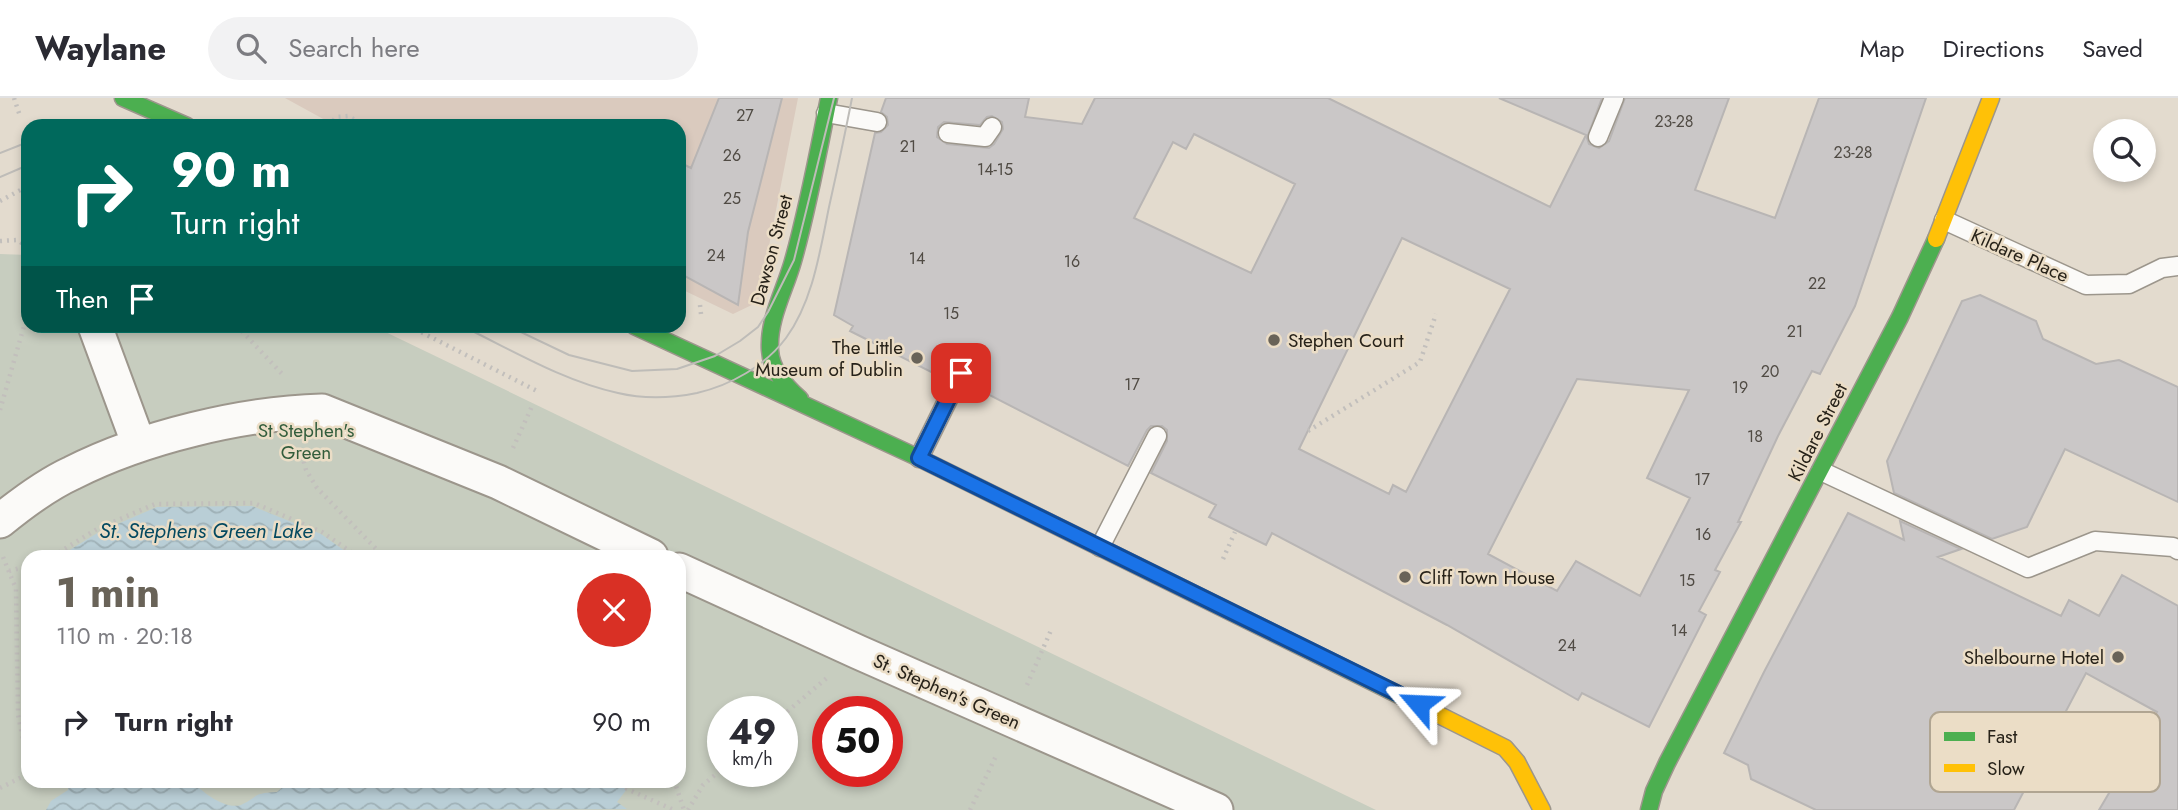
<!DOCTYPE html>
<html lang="en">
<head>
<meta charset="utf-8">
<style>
  body { margin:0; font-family:Jost,sans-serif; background:#f2f2f3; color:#2b2b33; height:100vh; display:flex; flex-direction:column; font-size:26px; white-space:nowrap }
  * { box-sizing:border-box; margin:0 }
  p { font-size:23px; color:#7c7c81 }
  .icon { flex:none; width:38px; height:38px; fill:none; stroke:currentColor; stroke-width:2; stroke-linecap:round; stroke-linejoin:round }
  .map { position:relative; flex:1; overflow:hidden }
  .sheet { position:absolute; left:21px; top:452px; width:665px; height:238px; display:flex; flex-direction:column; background:#fff; border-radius:21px; box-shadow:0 4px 10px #0003 }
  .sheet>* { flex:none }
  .hud { position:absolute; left:21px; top:21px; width:665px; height:214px; border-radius:21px; box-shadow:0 4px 10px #0003; background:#00695c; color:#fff; overflow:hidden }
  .tools { position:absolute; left:2093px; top:21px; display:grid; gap:14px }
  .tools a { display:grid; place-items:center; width:63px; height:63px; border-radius:50%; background:#fff; box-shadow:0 4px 10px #0003; font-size:35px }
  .speed { position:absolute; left:707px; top:598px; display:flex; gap:14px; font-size:35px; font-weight:700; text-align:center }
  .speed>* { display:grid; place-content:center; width:91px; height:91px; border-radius:50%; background:#fff; box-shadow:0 4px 10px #0003; line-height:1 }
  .speed small { font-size:18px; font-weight:400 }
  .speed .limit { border:10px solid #d22; background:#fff; color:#111 }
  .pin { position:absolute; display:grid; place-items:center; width:60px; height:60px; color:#fff; margin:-30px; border-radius:14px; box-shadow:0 4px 10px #0006 }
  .me { position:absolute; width:77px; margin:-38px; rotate:296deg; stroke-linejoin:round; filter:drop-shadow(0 0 5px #0008) }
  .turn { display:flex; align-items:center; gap:24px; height:147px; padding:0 35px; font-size:32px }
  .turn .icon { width:91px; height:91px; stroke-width:2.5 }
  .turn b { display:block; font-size:49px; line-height:60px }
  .then { display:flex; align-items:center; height:66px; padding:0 35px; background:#0003; gap:14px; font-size:26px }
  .round { display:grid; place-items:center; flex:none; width:74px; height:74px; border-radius:37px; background:#f2f2f3 }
  .head { display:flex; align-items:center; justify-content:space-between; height:119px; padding:0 35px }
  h1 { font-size:42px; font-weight:700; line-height:52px; color:#696358 }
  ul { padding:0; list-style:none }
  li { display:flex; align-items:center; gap:21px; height:105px; padding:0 35px }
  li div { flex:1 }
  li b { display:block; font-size:26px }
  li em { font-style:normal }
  header { display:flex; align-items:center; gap:42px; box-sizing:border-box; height:98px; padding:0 35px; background:#fff; border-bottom:2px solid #e1e1e2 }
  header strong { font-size:33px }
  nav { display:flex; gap:38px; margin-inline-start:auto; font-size:24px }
  .search { width:490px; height:63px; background:#f2f2f3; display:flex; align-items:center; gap:18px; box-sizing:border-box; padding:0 24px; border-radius:38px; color:#7c7c81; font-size:26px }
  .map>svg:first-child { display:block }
  .commercial { fill:#dacabe }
  .park { fill:#c7cdbf; fill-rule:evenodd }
  .water { fill:url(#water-waves) }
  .building { fill:#cac7c7; stroke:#b8b5b4; stroke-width:2; fill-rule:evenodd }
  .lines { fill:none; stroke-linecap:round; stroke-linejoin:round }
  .lane-casing { stroke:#9c968c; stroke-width:21 }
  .street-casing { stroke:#9c968c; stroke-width:37 }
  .fast-casing { stroke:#9c968c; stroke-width:19 }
  .slow-casing { stroke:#9c968c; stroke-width:19 }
  .path { stroke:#c2bfbc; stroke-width:4.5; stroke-dasharray:2 5; stroke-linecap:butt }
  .lane { stroke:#fbfaf8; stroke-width:18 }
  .street { stroke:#fbfaf8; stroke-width:33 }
  .fast { stroke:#4caf50; stroke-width:16 }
  .slow { stroke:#ffc107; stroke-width:16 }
  .tram { stroke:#bebcb8; stroke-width:2 }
  .route-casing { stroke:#114b97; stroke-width:18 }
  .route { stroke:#1a73e8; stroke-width:12 }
  .poi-dot { fill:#696358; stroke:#ebddc6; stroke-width:2.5 }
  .labels { text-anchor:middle; stroke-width:5; stroke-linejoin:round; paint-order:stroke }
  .number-label { font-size:16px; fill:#504b44 }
  .street-label { font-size:19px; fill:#272219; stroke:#ebddc6 }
  .poi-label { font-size:19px; fill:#272219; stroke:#ebddc6; text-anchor:start }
  .park-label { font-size:19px; fill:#335d3c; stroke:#ebddc6 }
  .water-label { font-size:21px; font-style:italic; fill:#044960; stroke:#ebddc6 }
  .key { fill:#ebddc6; stroke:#b0a592; stroke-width:2 }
  .key-label { font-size:19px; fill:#272219 }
</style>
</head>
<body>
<header>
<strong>Waylane</strong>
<div class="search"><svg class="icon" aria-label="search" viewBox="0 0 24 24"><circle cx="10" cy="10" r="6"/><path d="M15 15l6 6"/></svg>Search here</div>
<nav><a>Map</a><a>Directions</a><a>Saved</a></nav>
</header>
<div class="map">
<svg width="2178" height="712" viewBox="0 0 2178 712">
  <defs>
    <pattern id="water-waves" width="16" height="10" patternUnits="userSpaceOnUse" patternTransform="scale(1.75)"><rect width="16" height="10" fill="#b9ced6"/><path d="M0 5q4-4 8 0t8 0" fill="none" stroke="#9fb1b7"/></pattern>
  </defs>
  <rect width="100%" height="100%" fill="#e3dbce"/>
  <path class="commercial" d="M285,0H798L758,204L733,216L679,190V28H336Z"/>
  <path class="park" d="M0,156L28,157V228H373L1376,712H0ZM28,458H679V682H28ZM723,614H782V674H723ZM828,614H887V674H828Z"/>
  <path class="water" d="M252,408L321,436L352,458H60L99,434L157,409Z
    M28,484V620C20,578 25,533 23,490Z
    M70,682L192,683C202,694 225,712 241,707C259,698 253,695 277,694L289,683H606L627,691L617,704L627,711L46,712L51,703L68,692Z"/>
  <path class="building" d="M719,0H782L748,134L738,207L679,175V64L691,70Z
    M886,0H1029L1025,19L1082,26L1095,0H1328L1550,109L1586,37L1499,0H1602L1587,40L1589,46L1599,50L1609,43L1625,0H1729L1695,92L1775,120L1819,0H1926L1855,208L1820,276L1812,273L1778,338L1738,424H1741L1715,472L1720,474L1699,513L1706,517L1649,629L1582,595L1578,602L1447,527L1272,435L1266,447L1209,419L1216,407L1151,375L1167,343V332L1162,328H1151L1147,332L1128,368L968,286L972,274L967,265L961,264L954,266L945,281L850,233L853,228L834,217L875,35L881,34L888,27L887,19L881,14ZM992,18L1002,24L1003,31L994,46L989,50L947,46L937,39L938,29L944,24L980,27L987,19ZM1194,36L1295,86L1251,175L1134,120L1173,44L1186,51ZM1402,140L1510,191L1406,394L1393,387L1389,396L1299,351ZM1577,281L1689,292L1647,380L1690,400L1640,498L1576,463L1557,493L1488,456Z
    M1980,197L2036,223L2043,241L2096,266L2119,262L2178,289V404L2065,351L2027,429L1992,441L1894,395L1887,363L1962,203Z
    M1848,415L1904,442L1900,423L1961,451L1938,459L2061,518L2069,502L2099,518L2122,477L2178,508V712H2099L2157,614L2086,575L2014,712H1816L1751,681L1748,667L1724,655L1764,574Z"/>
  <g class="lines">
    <defs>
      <path id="lane" d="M826,15L877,24
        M948,35L985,39L992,29
        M1598,39L1614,0
        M1944,122L2086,187L2129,186L2162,170L2178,168
        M919,360L961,275
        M1821,373L2028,470L2095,443L2173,449L2178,452
        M1100,449L1157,338"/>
      <path id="street" d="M95,228L139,347
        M0,423C22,405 46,387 72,375C143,339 243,315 322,313L498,384L651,458
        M679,472L858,554L1216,712"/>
      <path id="fast" d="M123,0L187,28
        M634,228L919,360L1419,607
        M800,301C785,288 771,272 770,252C768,221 785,192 793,163C808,110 818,55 829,0
        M1649,712L1654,693L1667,665L1900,219L1936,141"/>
      <path id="slow" d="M1936,141L1991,0
        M1419,607L1505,650L1517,664L1542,712"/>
    </defs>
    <use href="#lane" class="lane-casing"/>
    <use href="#street" class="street-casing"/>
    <use href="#fast" class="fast-casing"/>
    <use href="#slow" class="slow-casing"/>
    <path class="path" d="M14,0L20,18
      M329,28L336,19L348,18L366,28
      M0,103L28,88
      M0,143L17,142L28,149
      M700,207L701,216
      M237,228L284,278
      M409,228L539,294
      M0,312L28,214
      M1308,333L1420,264L1436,216
      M300,350L306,372L317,390L383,458
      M513,350L533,306
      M53,458L97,431L155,406L254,405L322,434L357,458
      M3,459L16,491L18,617L28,665
      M1223,461L1235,434
      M9,473L28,468
      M1027,587L1052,530
      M782,618L828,579
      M614,682L627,691L674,712
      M674,682L684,712
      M0,690L28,676
      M688,712L703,687L723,670
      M970,712L997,656"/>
    <use href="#lane" class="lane"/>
    <use href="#street" class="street"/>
    <use href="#fast" class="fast"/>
    <use href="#slow" class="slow"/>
    <path class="tram" d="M0,55L28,44
      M0,79L28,67
      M462,228C512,252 563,283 618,295C643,301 672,300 697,295C731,287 765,268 786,240C813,203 820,153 829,109C837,73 845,36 852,0
      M508,228L569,257L632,273L677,271L715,258L740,243L758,229L768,214L794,162L834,0"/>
  </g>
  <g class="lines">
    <defs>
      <path id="route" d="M961,275L919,360L1419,606"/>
    </defs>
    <use href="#route" class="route-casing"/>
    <use href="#route" class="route"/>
  </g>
  <g class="poi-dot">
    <circle cx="1274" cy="242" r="7"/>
    <circle cx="917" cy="260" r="7"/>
    <circle cx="1405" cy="479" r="7"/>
    <circle cx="2118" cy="559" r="7"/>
  </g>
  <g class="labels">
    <g class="number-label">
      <text x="745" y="23">27</text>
      <text x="1674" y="29">23-28</text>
      <text x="908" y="54">21</text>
      <text x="1853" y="60">23-28</text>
      <text x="732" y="63">26</text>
      <text x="995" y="77">14-15</text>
      <text x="732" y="106">25</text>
      <text x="716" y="163">24</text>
      <text x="917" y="166">14</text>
      <text x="1072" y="169">16</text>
      <text x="1817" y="191">22</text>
      <text x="951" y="221">15</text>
      <text x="1795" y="239">21</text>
      <text x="1770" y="279">20</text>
      <text x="1132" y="292">17</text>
      <text x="1740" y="295">19</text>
      <text x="1755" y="344">18</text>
      <text x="1702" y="387">17</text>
      <text x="1703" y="442">16</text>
      <text x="1687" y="488">15</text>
      <text x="1679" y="538">14</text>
      <text x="1567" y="553">24</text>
    </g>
    <g class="street-label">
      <text transform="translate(771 152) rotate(-75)" y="7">Dawson Street</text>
      <text transform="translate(2020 157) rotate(24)" y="7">Kildare Place</text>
      <text transform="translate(1817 334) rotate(-63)" y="7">Kildare Street</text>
      <text transform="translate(947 593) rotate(24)" y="7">St. Stephen's Green</text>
    </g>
    <g class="poi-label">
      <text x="1288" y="249">Stephen Court</text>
      <text x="903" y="256" text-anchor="end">The Little<tspan x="903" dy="22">Museum of Dublin</tspan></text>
      <text x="1419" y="486">Cliff Town House</text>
      <text x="2104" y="566" text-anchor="end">Shelbourne Hotel</text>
    </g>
    <g class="park-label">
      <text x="306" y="339">St Stephen's<tspan x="306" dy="22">Green</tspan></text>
    </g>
    <g class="water-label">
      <text x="206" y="440">St. Stephens Green Lake</text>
    </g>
  </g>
  <rect x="1930" y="614" width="230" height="80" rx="10" class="key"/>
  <rect x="1944" y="634" width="31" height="9" fill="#4caf50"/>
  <rect x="1944" y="666" width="31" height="8" fill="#ffc107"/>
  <g class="key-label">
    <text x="1987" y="645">Fast</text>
    <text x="1987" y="677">Slow</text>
  </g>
</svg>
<div class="tools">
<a><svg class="icon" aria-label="search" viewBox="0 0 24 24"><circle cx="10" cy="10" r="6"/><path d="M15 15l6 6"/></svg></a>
</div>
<div class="speed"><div>49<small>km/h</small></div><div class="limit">50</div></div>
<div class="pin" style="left:961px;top:275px;background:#d93025"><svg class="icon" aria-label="arrive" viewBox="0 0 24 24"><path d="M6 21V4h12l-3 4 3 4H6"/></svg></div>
<svg class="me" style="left:1419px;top:606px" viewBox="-20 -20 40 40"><path d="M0-17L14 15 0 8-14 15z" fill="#1a73e8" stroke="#fff" stroke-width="4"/></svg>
<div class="hud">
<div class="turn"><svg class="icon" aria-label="right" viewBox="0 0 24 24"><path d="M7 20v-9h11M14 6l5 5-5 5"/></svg><div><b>90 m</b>Turn right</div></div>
<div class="then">Then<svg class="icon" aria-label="arrive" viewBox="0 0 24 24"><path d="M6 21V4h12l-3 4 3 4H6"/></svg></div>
</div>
<section class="sheet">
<div class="head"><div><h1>1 min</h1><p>110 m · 20:18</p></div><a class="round" style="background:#d93025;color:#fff"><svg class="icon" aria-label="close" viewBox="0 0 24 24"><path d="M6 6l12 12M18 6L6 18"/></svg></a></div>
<ul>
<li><svg class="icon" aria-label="right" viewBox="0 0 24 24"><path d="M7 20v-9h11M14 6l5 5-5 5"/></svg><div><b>Turn right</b></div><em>90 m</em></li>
</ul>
</section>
</div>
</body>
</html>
